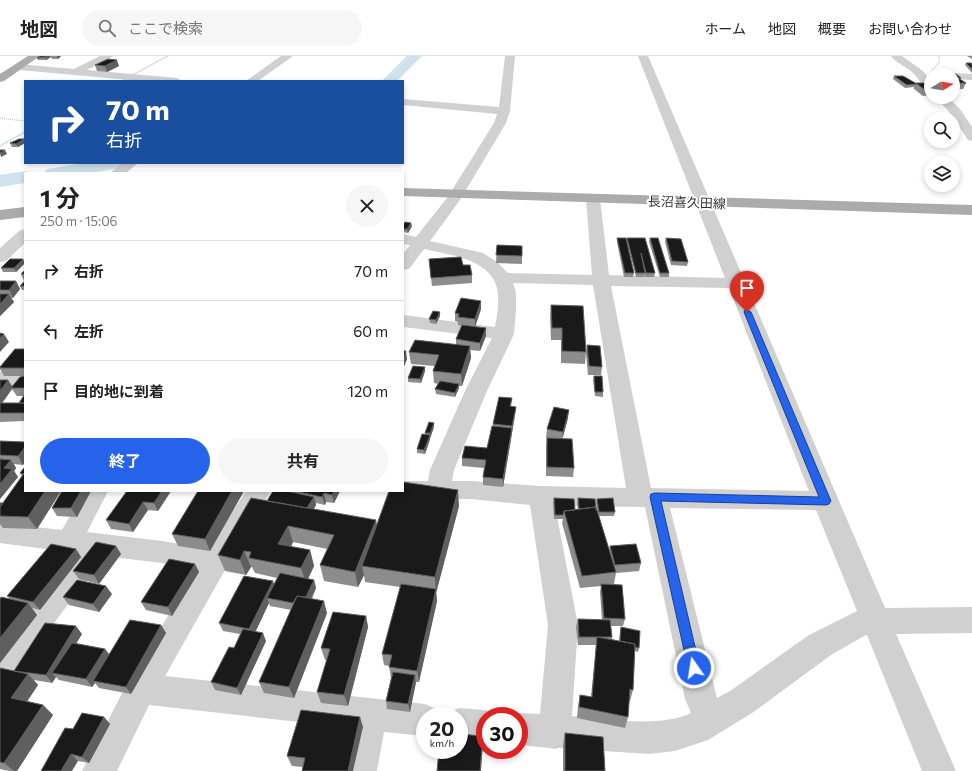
<!DOCTYPE html>
<html lang="ja">
<head>
<meta charset="utf-8">
<style>
  body { margin:0; font-family:Commissioner,"Noto Sans JP",sans-serif; background:#f6f6f6; color:#222; height:100vh; display:flex; flex-direction:column; font-size:15px; white-space:nowrap }
  * { box-sizing:border-box; margin:0 }
  p { font-size:13px; color:#767676 }
  .icon { flex:none; width:22px; height:22px; fill:none; stroke:currentColor; stroke-width:2; stroke-linecap:round; stroke-linejoin:round }
  .map { position:relative; flex:1; overflow:hidden }
  .sheet { position:absolute; left:24px; top:116px; width:380px; height:320px; display:flex; flex-direction:column; background:#fff; border-radius:0px; box-shadow:0 2px 6px #0003 }
  .sheet>* { flex:none }
  .guide { position:absolute; left:24px; top:24px; width:380px; height:84px; border-radius:0px; box-shadow:0 2px 6px #0003; background:#1a4fa0; color:#fff; overflow:hidden }
  .needle { width:26px; rotate:79deg }
  .controls { position:absolute; left:924px; top:12px; display:grid; gap:8px }
  .controls a { display:grid; place-items:center; width:36px; height:36px; border-radius:50%; background:#fff; box-shadow:0 2px 6px #0003; font-size:20px }
  .speed { position:absolute; left:416px; top:651px; display:flex; gap:8px; font-size:20px; font-weight:700; text-align:center }
  .speed>* { display:grid; place-content:center; width:52px; height:52px; border-radius:50%; background:#fff; box-shadow:0 2px 6px #0003; line-height:1 }
  .speed small { font-size:10px; font-weight:400 }
  .speed .limit { border:6px solid #d22; background:#fff; color:#111 }
  .pin { position:absolute; display:grid; place-items:center; width:34px; height:34px; color:#fff; margin:-41px -17px; border-radius:50% 50% 50% 0; rotate:-45deg; box-shadow:0 0 4px #0007 }
  .pin .icon { rotate:45deg }
  .me { position:absolute; width:44px; margin:-22px; rotate:347deg; stroke-linejoin:round; filter:drop-shadow(0 0 3px #0008) }
  .turn { display:flex; align-items:center; gap:14px; height:84px; padding:0 16px; font-size:18px }
  .turn .icon { width:52px; height:52px; stroke-width:2.5 }
  .turn b { display:block; font-size:28px; line-height:34px }
  .round { display:grid; place-items:center; flex:none; width:42px; height:42px; border-radius:21px; background:#f6f6f6 }
  .overview { display:flex; align-items:center; justify-content:space-between; height:68px; padding:0 16px }
  h1 { font-size:24px; font-weight:700; line-height:30px }
  .cta { display:flex; gap:8px; margin-top:auto; padding:8px 16px }
  .cta a { flex:1; height:46px; border-radius:24px; background:#2563eb; color:#fff; font-size:16px; font-weight:700; line-height:46px; text-align:center }
  .cta a+a { background:#f6f6f6; color:#222 }
  ul { padding:0; list-style:none }
  li { display:flex; align-items:center; gap:12px; height:60px; padding:0 16px; border-top:1px solid #e0e0e0 }
  li div { flex:1 }
  li b { display:block; font-size:15px }
  li em { font-style:normal }
  header { display:flex; align-items:center; gap:24px; box-sizing:border-box; height:56px; padding:0 20px; background:#fff; border-bottom:1px solid #e0e0e0 }
  header strong { font-size:19px }
  nav { display:flex; gap:22px; margin-inline-start:auto; font-size:14px }
  .search { width:280px; height:36px; background:#f6f6f6; display:flex; align-items:center; gap:10px; box-sizing:border-box; padding:0 14px; border-radius:22px; color:#767676; font-size:15px }
  .map>svg:first-child { display:block }
  .lines { fill:none; stroke-linecap:round; stroke-linejoin:round }
  .stream { fill:#cfe2ee; fill-rule:evenodd }
  .river { fill:#cfe2ee; fill-rule:evenodd }
  .path { stroke:#cdcdcd; stroke-width:1.5; stroke-dasharray:1 1; stroke-linecap:butt }
  .minor { fill:#d0d0d0; fill-rule:evenodd }
  .major { fill:#ababab; fill-rule:evenodd }
  .wall { fill:#8c8c8c; fill-rule:evenodd }
  .shaded-wall { fill:#5f5f5f }
  .building { fill:#1a1a1a; stroke:#5f5f5f }
  .route { fill:#2563eb; stroke:#184099 }
  .labels { text-anchor:middle; stroke-width:4; stroke-linejoin:round; paint-order:stroke }
  .far-street-label { font-size:13px; fill:#333; stroke:#fff }
</style>
</head>
<body>
<header>
<strong>地図</strong>
<div class="search"><svg class="icon" aria-label="search" viewBox="0 0 24 24"><circle cx="10" cy="10" r="6"/><path d="M15 15l6 6"/></svg>ここで検索</div>
<nav><a>ホーム</a><a>地図</a><a>概要</a><a>お問い合わせ</a></nav>
</header>
<div class="map">
<svg width="972" height="715" viewBox="0 0 972 715">
  <rect width="100%" height="100%" fill="#fff"/>
  <g class="lines">
    <path class="stream" d="M166,0H169L123,25H120Z
      M25,75V77L0,91V89Z"/>
    <path class="river" d="M407,0H422L397,25H382Z
      M84,107H130L127,111L90,117H44L47,113Z
      M25,115L31,117H25V127L0,131V119Z"/>
    <path class="path" d="M932,14L939,7V0
      M0,62L25,65"/>
    <path class="minor" d="M100,0H113L87,14L177,22L182,25H141L19,14L14,11L19,8L74,13Z
      M281,0H293L258,25H246Z
      M505,0H515L510,55L506,67L460,144L430,185L483,197L497,206L508,217L592,219L586,143L588,140L593,139L598,140L600,143L609,219L725,222L638,0H648L885,552L972,551V577L896,578L956,715H922L867,579L864,580L831,599L752,657L708,684L675,695L650,698L558,692L555,693L550,692L519,689V660H511L519,657L540,658L548,569L530,449L471,443H403L394,441L391,435H403V425H428L430,414L465,335L492,282L403,271V259L495,271C497,260 499,248 498,237C494,203 450,199 424,193L409,213L403,214V198L410,189L403,188V178L416,181L447,142L494,67L497,58L403,49V43L499,51ZM513,227L593,229L626,432L541,430L471,425H452L454,414L487,335L514,278L516,253V237ZM611,230L729,232L809,435L651,432ZM555,450L645,451L685,643L691,657C661,672 606,663 572,660L578,569ZM670,452L816,454L857,555L809,579L730,635L717,642Z
      M891,0H902L923,15L931,25V34C922,32 920,25 915,19C908,11 897,8 891,0Z
      M953,17L972,18V24L953,23V19H948Z
      M936,41H948L960,53L972,71V85L968,84L951,58Z
      M122,107H138L126,117H110Z
      M25,173V187L6,205L0,206V192L19,175Z
      M0,316H25V330H0Z
      M84,435H108L87,476L162,485L208,493L246,435H271L225,514L165,620L425,648L436,653L440,660H425V680L384,676L377,715H343L352,672L149,649L117,715H82L130,622L196,514L162,507L104,500L11,625L0,630V591L76,497L0,487V467L62,474Z
      M459,652L485,654L497,658V660H485V686L459,684V660H446L448,657Z"/>
    <path class="major" d="M28,0H40L4,25L0,26V18Z
      M403,132L972,149V159L403,140Z
      M25,151V161L0,164V154Z"/>
  </g>
  <path class="wall" d="M40,0H61L58,3H52L51,1L46,4H38L37,2Z
    M967,0H972V3Z
    M966,7L972,8V17L965,9Z
    M95,9L119,10L107,16L97,15Z
    M942,18H956L961,22L960,23L966,27L963,33H953V19H942Z
    M894,20L916,28V27L931,29V39L923,40L914,33V31L905,32L893,23Z
    M24,83L25,87L18,91H12L10,87Z
    M403,169L412,170L408,177L403,176Z
    M617,182L634,217L633,221H624L617,186Z
    M627,182L655,217L654,221H645V219L644,221H636L627,186Z
    M650,182L669,217V221H660L649,186Z
    M666,182L688,206L687,210L671,209L665,186Z
    M497,189L522,190V208L496,207Z
    M23,203L25,207L16,216H3L1,212Z
    M429,203L463,209L472,219V227L432,230Z
    M25,214V234H22L20,230L24,225L21,218Z
    M16,225L20,233L13,242H11L14,246L0,260V234Z
    M481,245V253L475,271L486,280L480,295L470,294L471,302L462,330H459V332L455,341L436,338L435,333L438,328L434,327L433,315L435,310L411,308L409,296L456,288V283L462,270L458,269V266L455,265V257Z
    M551,249L586,296L585,308L561,307V284H551L550,261Z
    M440,260L436,268L430,267L429,263Z
    M587,289L602,311L601,319H588L586,298Z
    M25,293V365L0,366V324H8L12,330L24,320H4L0,313V311ZM12,333L17,340H24L19,347H2Z
    M425,311V315L421,327L408,326V322Z
    M594,320L603,336V341L595,340L593,324Z
    M512,342L511,351H516L515,359L503,431L483,429V421L484,412L462,410V402L487,392L493,370V368Z
    M568,362L562,383L574,412L573,421L546,420V391L547,382L550,383L546,382L547,373Z
    M434,371L425,398L417,397V393L425,378V377Z
    M0,385L25,391V406L23,409L14,408L16,412L14,415L18,421L0,443Z
    M24,412L25,435H61L37,473L3,472L0,468V447H3L22,420L20,417Z
    M62,435H91L77,461L57,460L52,452Z
    M127,435H171L158,455L148,454L133,476L111,473L106,464Z
    M198,435H244L210,495L178,490L172,478Z
    M273,435H340L334,447L326,446L325,449L316,447V449L314,453L377,468L459,450L436,537L437,545L419,626H415L410,656L387,653L386,645L391,622L389,610L384,609L382,598L400,531L365,526L364,519L358,531L324,525L320,509L327,493L293,486L291,491L310,494L314,510L308,523L314,524L316,532L312,543L327,557L294,642L264,637L259,626L291,554L270,550L269,547L255,576L266,585L241,639L215,634L211,626L234,592L240,578L223,575L219,567L274,528L277,522L255,517L252,511H251L246,519L225,515L218,499L267,445Z
    M554,442L575,454L578,453L577,447L578,442L596,454L598,457L596,447L597,443L615,456L614,460H599L609,493L610,490L641,507L639,515L616,517L614,528L610,529L625,563L623,570H611L612,581V583L619,585L620,575L621,571L639,592L638,596L635,595L633,634L630,645H629L628,661L625,672L577,662L578,650L580,639L591,641L596,589H578L576,571L578,563L602,564L600,536L601,530L580,532L562,467L563,463H554L553,447Z
    M116,490L121,498L99,528L79,523L73,515Z
    M76,493L81,501L40,554L32,552L37,559L0,607V543H10L7,540Z
    M195,508L199,516L172,560L146,554L141,546Z
    M112,538L99,556L69,549L63,541Z
    M366,560L368,571L348,650L321,647L317,636L327,604H325L321,592Z
    M161,569L166,577L131,638L99,632L95,627L92,631L59,624L56,621L52,627L34,624L38,629L27,645L43,649L53,659L17,715H9L0,713V612L14,615L82,578L76,587L105,593L109,598Z
    M104,661L110,668L89,707L78,705L41,715L73,673Z
    M363,671L303,711L292,710L287,700Z
    M565,677L605,715H563V688Z"/>
  <path class="shaded-wall" d="M48,0H50L51,1L46,4L45,1Z
    M57,0H61L58,3Z
    M117,4L119,10L107,16L105,10Z
    M24,83L25,87L18,91L16,88Z
    M5,94L7,98L1,101L0,97Z
    M411,167L412,170L408,177L407,173Z
    M23,203L25,207L16,216L14,212Z
    M16,225L20,233L13,242L9,234Z
    M9,238L14,246L0,260V248Z
    M481,245V253L475,271V263Z
    M440,256V260L436,268V264Z
    M486,272V280L480,295V287Z
    M4,278L9,286L0,296V282Z
    M470,290L471,302L462,330L461,318Z
    M406,295L407,303L403,313V303Z
    M425,311V315L421,327L420,323Z
    M8,324L13,332H11L12,333L0,350V335Z
    M459,328V332L455,341V337Z
    M516,351L515,359L503,431V423Z
    M569,354L568,362L562,385L563,376Z
    M434,367V371L430,382V377Z
    M430,379V383L425,398L424,394Z
    M25,391V406L23,409L18,400Z
    M11,404L16,412L14,415L18,421L0,443V428L4,412Z
    M458,434L459,450L436,537L435,521Z
    M45,435H61L37,473L28,461Z
    M81,435H91L77,461L71,452Z
    M162,435H171L158,455L154,447Z
    M232,435H244L210,495L205,483Z
    M334,435H340L334,447L332,439Z
    M324,437L326,446L325,449L322,441Z
    M314,441L316,449L308,463L306,455Z
    M143,446L148,454L133,476L129,468Z
    M376,464L379,480L362,510L364,519L358,531L355,516Z
    M288,470L293,486L284,504L278,488Z
    M116,490L121,498L99,528L94,519Z
    M76,493L81,501L40,554L33,546Z
    M310,494L314,510L306,527L301,512Z
    M244,495L251,511L246,519L240,504Z
    M195,508L199,516L172,560L168,551Z
    M314,524L316,532L307,551L305,543Z
    M273,525L276,533L267,542L269,547L253,581L249,573Z
    M106,530L112,538L99,556L93,548Z
    M436,533L437,545L419,626L417,615Z
    M324,545L327,557L294,642L289,631Z
    M28,547L37,559L0,607V582Z
    M366,560L368,571L348,650L344,639Z
    M161,569L166,577L131,638L126,631Z
    M76,570L82,578L58,618L52,617L56,621L52,627L46,619Z
    M263,577L266,585L241,639L237,632Z
    M105,593L110,600L93,625L95,627L92,631L86,623Z
    M28,618L38,629L22,653L11,642Z
    M415,619L416,627L410,656L408,648Z
    M43,649L53,659L17,715H14L4,707Z
    M104,661L110,668L89,707L82,701Z
    M360,661L363,671L353,715H348Z
    M483,680V687L481,715H480Z
    M71,698L78,705L72,715H61Z"/>
  <path class="building" d="M40,0H48L45,1L37,2Z
    M108,3L117,4L105,10L95,9Z
    M966,7H971L972,8V13Z
    M942,18H956L961,22H958L966,27H954L953,26V19H943Z
    M894,20H903L917,28L907,29Z
    M916,27H926L931,29V33L925,34Z
    M19,83H24L16,88L10,87Z
    M0,94H5L0,97Z
    M405,166L411,167L407,173H403V169Z
    M617,182H626L634,217H625Z
    M627,182H645L655,217H646L641,197L645,217H636Z
    M650,182H658L669,217H660Z
    M666,182L681,183L688,206L672,205Z
    M497,189L522,190V200L496,199Z
    M461,201L463,209H470L472,219L431,222L429,203Z
    M10,203H23L14,212H1Z
    M25,214V218H21Z
    M0,225H16L9,234H0Z
    M25,225V230H20Z
    M0,238H9L0,248Z
    M461,242L481,245L475,263L458,261L459,258L455,257Z
    M551,249L583,250L586,296L562,295V272H552Z
    M433,255L440,256L436,264L429,263Z
    M462,269L486,272L480,287L456,283Z
    M0,277L4,278L0,282Z
    M415,284L470,290L461,318L433,315L439,299L409,296Z
    M587,289L600,290L602,311L589,310Z
    M15,293H25V312H0V311Z
    M403,295H406L403,303Z
    M413,310L425,311L420,323L408,322Z
    M25,320V332H11L20,321Z
    M594,320H602L603,336H595Z
    M0,324H8L0,335Z
    M440,325L459,328L455,337L435,333Z
    M25,338V347H19Z
    M499,341L512,342L510,350L516,351L512,370L493,368Z
    M0,347H25V357H0Z
    M554,351L569,354L563,376L547,373Z
    M429,366L434,367L430,377H425Z
    M492,370L512,372L503,423L483,421L486,404L462,402L465,390L487,392Z
    M422,378L430,379L424,394L417,393Z
    M547,382L572,383L574,412L547,411Z
    M0,385L25,386V391L18,400L0,399Z
    M0,403L11,404L4,412L12,413L0,428Z
    M24,412H25V416L24,418L20,417Z
    M25,416V435H45L28,461L0,460V451Z
    M403,426L458,434L435,521L362,510L389,435H403Z
    M62,435H81L71,452H52Z
    M127,435H162L154,447L143,446L129,468L106,464Z
    M198,435H232L205,483L172,478Z
    M273,435H287L314,441L307,452L267,445Z
    M294,435H334L332,439L324,437L322,441Z
    M251,442L376,464L355,516L320,509L334,479L288,470L278,488L310,494L301,512L249,502L251,496L244,495L240,504L218,499Z
    M554,442L574,443L575,454L564,455L563,459H555Z
    M578,442L595,443L596,454V451L579,453Z
    M613,442L615,456H599L597,443Z
    M0,447H3L0,451Z
    M596,451L616,516L582,520L564,455Z
    M96,486L116,490L94,519L73,515Z
    M51,488L76,493L33,546L7,540Z
    M636,488L641,507L615,509L610,490Z
    M169,503L195,508L168,551L141,546Z
    M280,517L314,524L306,541L297,540L293,547L267,542Z
    M244,520L273,525L249,573L219,567Z
    M77,524L106,530L93,548L63,541Z
    M401,528L436,533L417,615L389,611L392,599L382,598Z
    M601,528L622,529L625,563L604,562Z
    M297,540L324,545L289,631L259,626Z
    M1,541L28,547L0,582V543Z
    M333,556L366,560L344,639L317,636L330,593L321,592Z
    M578,563L610,564L612,581H579Z
    M130,564L161,569L126,631L93,625Z
    M45,567L76,570L46,619L14,615Z
    M621,571L640,575L639,592L635,591V588L620,585Z
    M243,573L263,577L237,632L211,626L229,591L234,592Z
    M597,581L635,588L633,634L630,633L628,661L579,651L580,639L592,641Z
    M72,587L105,593L86,623L52,617Z
    M0,612L28,618L11,642L43,649L4,707L0,706Z
    M393,616L415,619L408,648L386,645Z
    M301,654L360,661L348,715H302L305,702L287,700Z
    M82,657L104,661L82,701L71,698L61,715H41L65,672L73,673Z
    M565,677L603,681L605,715H565Z
    M459,678L483,680L480,715H437L439,694H459Z"/>
  <path class="route" d="M745,254H747L751,256L831,445L829,448L826,449L661,445L700,612L698,616L694,618L689,616L688,612L650,441L651,438L655,437L819,441L744,256Z"/>
  <g class="labels">
    <g class="far-street-label">
      <text transform="translate(687 146) rotate(2)" y="5">長沼喜久田線</text>
    </g>
  </g>
</svg>
<div class="controls">
<a><svg class="needle" viewBox="-14 -14 28 28"><path d="M0-13l5 13h-10z" fill="#e53935"/><path d="M0 13l5-13h-10z" fill="#767676"/></svg></a>
<a><svg class="icon" aria-label="search" viewBox="0 0 24 24"><circle cx="10" cy="10" r="6"/><path d="M15 15l6 6"/></svg></a>
<a><svg class="icon" aria-label="layers" viewBox="0 0 24 24"><path d="M12 4l9 5-9 5-9-5zM3 14l9 5 9-5"/></svg></a>
</div>
<div class="speed"><div>20<small>km/h</small></div><div class="limit">30</div></div>
<div class="pin" style="left:747px;top:256px;background:#d93025"><svg class="icon" aria-label="arrive" viewBox="0 0 24 24"><path d="M6 21V4h12l-3 4 3 4H6"/></svg></div>
<svg class="me" style="left:694px;top:612px" viewBox="-20 -20 40 40"><circle r="17" fill="#2563eb" stroke="#fff" stroke-width="3"/><path d="M0-11L8 9 0 5-8 9z" fill="#fff"/></svg>
<div class="guide">
<div class="turn"><svg class="icon" aria-label="right" viewBox="0 0 24 24"><path d="M7 20v-9h11M14 6l5 5-5 5"/></svg><div><b>70 m</b>右折</div></div>
</div>
<section class="sheet">
<div class="overview"><div><h1>1 分</h1><p>250 m · 15:06</p></div><a class="round"><svg class="icon" aria-label="close" viewBox="0 0 24 24"><path d="M6 6l12 12M18 6L6 18"/></svg></a></div>
<ul>
<li><svg class="icon" aria-label="right" viewBox="0 0 24 24"><path d="M7 20v-9h11M14 6l5 5-5 5"/></svg><div><b>右折</b></div><em>70 m</em></li>
<li><svg class="icon" aria-label="left" viewBox="0 0 24 24"><path d="M17 20v-9H6M10 6l-5 5 5 5"/></svg><div><b>左折</b></div><em>60 m</em></li>
<li><svg class="icon" aria-label="arrive" viewBox="0 0 24 24"><path d="M6 21V4h12l-3 4 3 4H6"/></svg><div><b>目的地に到着</b></div><em>120 m</em></li>
</ul>
<div class="cta"><a>終了</a><a>共有</a></div>
</section>
</div>
</body>
</html>
